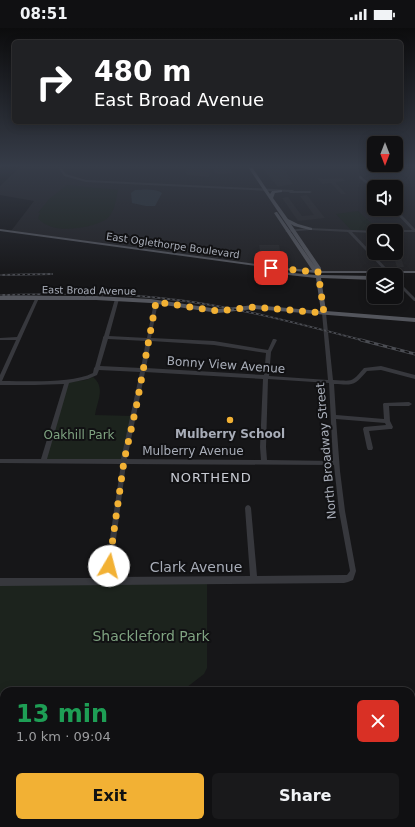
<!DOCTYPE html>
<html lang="en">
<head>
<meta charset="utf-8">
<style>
  body { margin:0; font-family:"DejaVu Sans",sans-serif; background:#19191b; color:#f1f3f6; height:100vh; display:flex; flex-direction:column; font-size:15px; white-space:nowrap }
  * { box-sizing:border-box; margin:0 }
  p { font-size:13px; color:#9c9d9f }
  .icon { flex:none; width:22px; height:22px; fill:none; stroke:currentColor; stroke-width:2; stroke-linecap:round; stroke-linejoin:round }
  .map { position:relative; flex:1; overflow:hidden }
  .panel { position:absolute; left:0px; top:659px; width:415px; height:140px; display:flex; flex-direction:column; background:#101012; border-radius:12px 12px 0 0; box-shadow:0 2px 10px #0003,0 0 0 1px #303032 }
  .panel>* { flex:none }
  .hud { position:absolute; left:12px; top:12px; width:391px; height:84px; border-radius:6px; box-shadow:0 2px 10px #0003,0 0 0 1px #303032; background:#202124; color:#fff; overflow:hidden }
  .needle { width:26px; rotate:180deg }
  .controls { position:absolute; left:367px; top:108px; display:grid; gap:8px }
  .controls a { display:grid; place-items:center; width:36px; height:36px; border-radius:6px; background:#101012; box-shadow:0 2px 10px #0003,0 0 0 1px #303032; font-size:20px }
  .pin { position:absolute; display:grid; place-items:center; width:34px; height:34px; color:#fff; margin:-17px; border-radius:8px; box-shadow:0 2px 6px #0006 }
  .me { position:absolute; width:44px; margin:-22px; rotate:8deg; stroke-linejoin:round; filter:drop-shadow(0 0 3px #0008) }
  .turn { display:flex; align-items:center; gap:14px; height:84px; padding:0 16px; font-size:18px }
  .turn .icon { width:52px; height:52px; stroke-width:2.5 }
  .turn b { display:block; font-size:28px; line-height:34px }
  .round { display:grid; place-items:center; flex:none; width:42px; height:42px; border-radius:6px; background:#19191b }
  .head { display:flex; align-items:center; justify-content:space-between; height:68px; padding:0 16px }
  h1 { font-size:24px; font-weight:800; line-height:30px; color:#1e9e55 }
  .button { display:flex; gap:8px; margin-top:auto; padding:8px 16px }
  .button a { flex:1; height:46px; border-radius:6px; background:#f2b134; color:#111; font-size:16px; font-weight:800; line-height:46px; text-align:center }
  .button a+a { background:#19191b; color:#f1f3f6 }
  .status { display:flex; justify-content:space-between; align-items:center; height:28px; padding:0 20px; background:#101012; direction:ltr }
  .status svg { height:11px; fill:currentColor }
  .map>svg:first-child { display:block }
  .built { fill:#222225; fill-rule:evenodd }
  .green { fill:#1c231d }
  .water { fill:#2c353c }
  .building { fill:#29292c }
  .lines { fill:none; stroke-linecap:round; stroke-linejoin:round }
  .minor { fill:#37383d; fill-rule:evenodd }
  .major { fill:#53555c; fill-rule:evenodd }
  .rail-far1-casing { stroke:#4a4c52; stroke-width:2 }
  .rail-casing { stroke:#4a4c52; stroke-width:3 }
  .rail-far1 { stroke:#111113; stroke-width:1; stroke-dasharray:2.5; stroke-linecap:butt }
  .rail { stroke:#111113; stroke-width:1.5; stroke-dasharray:4.5; stroke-linecap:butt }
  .route { stroke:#f2b134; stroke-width:7; stroke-dasharray:0 12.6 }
  .poi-dot { fill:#f2b134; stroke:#111113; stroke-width:1.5 }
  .labels { text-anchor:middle; stroke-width:4; stroke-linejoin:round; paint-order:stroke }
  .far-street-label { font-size:10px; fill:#a8adb8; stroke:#111113 }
  .street-label { font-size:12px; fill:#a8adb8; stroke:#111113 }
  .poi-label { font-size:12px; font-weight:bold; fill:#a8adb8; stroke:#111113 }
  .park-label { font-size:12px; fill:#7fa381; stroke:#111113 }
  .neighbourhood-label { font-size:13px; letter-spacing:1px; fill:#c9ccd4; stroke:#111113 }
  .near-street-label { font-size:14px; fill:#a8adb8; stroke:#111113 }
  .near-park-label { font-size:14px; fill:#7fa381; stroke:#111113 }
</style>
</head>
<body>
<div class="status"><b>08:51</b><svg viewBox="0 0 49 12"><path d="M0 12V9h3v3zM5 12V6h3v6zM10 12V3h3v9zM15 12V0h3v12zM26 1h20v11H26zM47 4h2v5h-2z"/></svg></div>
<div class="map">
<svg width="415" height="799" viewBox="0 0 415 799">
  <rect width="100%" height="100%" fill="#161618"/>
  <path class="built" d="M20,139H415V243H313L289,241L11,203L34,173L0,167V158ZM374,159H396V181H374ZM374,203H396V225H374Z"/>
  <path class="green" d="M67,157L118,162C116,171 115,186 105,192C88,201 51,207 38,190L40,185H38L49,171Z
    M358,183L379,202H351L336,186Z
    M93,349C106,360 97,373 95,387L133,388L124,433L44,432L68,354L86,352Z
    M207,553V640L204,646L182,663H4V718L0,716V556Z"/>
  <path class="water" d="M135,162C143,162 155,160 162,165L155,178H146L132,175L131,165Z"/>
  <path class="building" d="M187,139H211L209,149L186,147L187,145H185Z
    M212,139H229L233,145L219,146L215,145Z
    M267,139H285L282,142L288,143L287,146L291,150H289L293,156L278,159L262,140Z
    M317,150H322L323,151L342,150L345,153L335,154L346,166H341L331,155L322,156Z
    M307,167L317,180L325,190L298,193L282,170L288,169L302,188L314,187L300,168Z
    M259,217H279L280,223H260Z
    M396,217H397L404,239H397L395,233L386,232L385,227H393L392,225H396Z"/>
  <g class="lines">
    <path class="minor" d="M58,139H60L66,146L86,152L293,162L294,163H310L312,164L310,165H290L289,164L86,154L64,148Z
      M359,148H361L374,159V162L359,150Z
      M392,181H396L415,201V204H396V203H394L396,202H412Z
      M310,200L374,203V205L352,204L390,244L387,245L348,204L310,202L287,204L285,203L287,202Z
      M396,252H397L415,270V273H414L396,255Z
      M36,269H37L39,270L2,353C27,353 71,356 93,345L94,340L95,339L103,310V309L104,308L115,271L117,270L119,271L109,308L147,310L154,274L156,273L158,274L151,310L214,313L268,322L273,311H275L277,312L271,324L269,348L328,352L322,285L324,284L326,285L333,352C353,353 351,355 364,340L381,338L415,347V351L381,342L367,343C354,358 354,357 334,356L336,387L384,391L383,376L384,375L409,374L412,376L409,378H389L390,393L393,399L392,401H390L369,403L373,420L372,422H368L367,420L363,401L364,399L386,397L385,395L336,391L340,443L345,483L356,543L353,552L348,554L344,555L0,558V550H104L121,436L0,435V431H41L64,356L35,357H0V347L16,312H0V310L17,309ZM108,311L146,313L141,340L100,338ZM151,313L214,317L266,325L264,347L146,340ZM99,342L140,344L121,431H47L69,355L88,351L97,347ZM145,344L263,351L260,419L261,432L127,431ZM268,351L329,355L333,433L267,432L266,419ZM126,436L334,437L339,483L350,543L347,547H344L257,548L251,480L250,478L248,477L246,478L245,480L250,548L111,549Z"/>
    <path class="major" d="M248,139H252L270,166L272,163L282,162V164L275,165L273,170L288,191L298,196L312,200V202H310L294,198L291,196L321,240V243H415V245H321V247L374,248V252L321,250L326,283L415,290V294L254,281L218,285L151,275L96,272H0V268H96L151,271L218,281L254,277L321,283L316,250L270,245L268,244L270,243L316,247V245L285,242L0,203V201L285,240L312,242L274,185L276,184H277L316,240Z"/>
    <defs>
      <path id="rail-far1" d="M0,247L52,246
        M0,267C53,266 107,264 160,270C230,277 297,295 365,313"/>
      <path id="rail" d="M361,312L415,326"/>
    </defs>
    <use href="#rail-far1" class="rail-far1-casing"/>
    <use href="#rail" class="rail-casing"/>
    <use href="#rail-far1" class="rail-far1"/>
    <use href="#rail" class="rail"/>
  </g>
  <linearGradient id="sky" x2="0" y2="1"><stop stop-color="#0c0c0d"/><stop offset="0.55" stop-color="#363c48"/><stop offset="1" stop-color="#363c48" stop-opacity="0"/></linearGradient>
  <rect width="415" height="251" fill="url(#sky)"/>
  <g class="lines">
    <path class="route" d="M109,538L124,433L136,380L156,274L218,283L254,279L324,285L318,244L271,240"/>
  </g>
  <circle class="poi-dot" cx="230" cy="392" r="4"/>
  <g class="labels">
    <g class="far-street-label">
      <text transform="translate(173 217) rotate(8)" y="4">East Oglethorpe Boulevard</text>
      <text transform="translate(89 262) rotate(1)" y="4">East Broad Avenue</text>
    </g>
    <g class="street-label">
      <text transform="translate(226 337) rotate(4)" y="4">Bonny View Avenue</text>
      <text x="193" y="427">Mulberry Avenue</text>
      <text transform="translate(326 423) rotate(-95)" y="4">North Broadway Street</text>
    </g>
    <g class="poi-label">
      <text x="230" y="410">Mulberry School</text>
    </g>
    <g class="park-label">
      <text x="79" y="411">Oakhill Park</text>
    </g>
    <g class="neighbourhood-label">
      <text x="211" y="454">NORTHEND</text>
    </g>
    <g class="near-street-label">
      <text x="196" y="544">Clark Avenue</text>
    </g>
    <g class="near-park-label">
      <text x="151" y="613">Shackleford Park</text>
    </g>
  </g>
</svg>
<div class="controls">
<a><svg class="needle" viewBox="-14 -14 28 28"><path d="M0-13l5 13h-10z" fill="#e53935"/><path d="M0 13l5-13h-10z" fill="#9c9d9f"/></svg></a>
<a><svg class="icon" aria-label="sound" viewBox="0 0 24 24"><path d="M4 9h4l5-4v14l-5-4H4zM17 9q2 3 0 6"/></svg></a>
<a><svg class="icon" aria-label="search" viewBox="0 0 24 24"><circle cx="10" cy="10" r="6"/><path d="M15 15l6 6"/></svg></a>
<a><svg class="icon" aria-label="layers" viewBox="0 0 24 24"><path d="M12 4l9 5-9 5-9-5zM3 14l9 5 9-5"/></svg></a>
</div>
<div class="pin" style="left:271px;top:240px;background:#d93025"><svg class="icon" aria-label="arrive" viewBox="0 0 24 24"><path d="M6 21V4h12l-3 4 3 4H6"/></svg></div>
<svg class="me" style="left:109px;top:538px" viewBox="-20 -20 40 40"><circle r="19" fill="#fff"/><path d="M0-13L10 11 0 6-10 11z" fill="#f2b134"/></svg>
<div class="hud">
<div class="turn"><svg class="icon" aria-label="right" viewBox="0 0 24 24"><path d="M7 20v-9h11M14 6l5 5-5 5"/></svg><div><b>480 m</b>East Broad Avenue</div></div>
</div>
<section class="panel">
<div class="head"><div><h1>13 min</h1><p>1.0 km · 09:04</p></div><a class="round" style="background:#d93025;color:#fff"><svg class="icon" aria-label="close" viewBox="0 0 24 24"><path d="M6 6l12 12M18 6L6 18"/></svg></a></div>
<div class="button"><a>Exit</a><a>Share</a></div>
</section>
</div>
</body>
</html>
